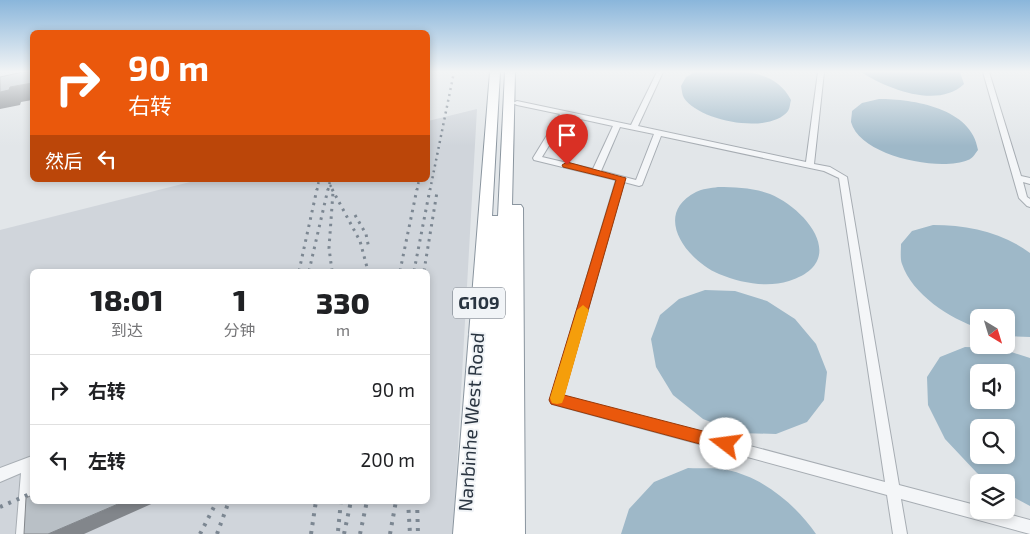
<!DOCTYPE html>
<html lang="zh">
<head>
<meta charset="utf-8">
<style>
  body { margin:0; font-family:"Exo 2","Noto Sans SC",sans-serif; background:#f2f2f2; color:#202124; height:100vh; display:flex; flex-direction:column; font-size:19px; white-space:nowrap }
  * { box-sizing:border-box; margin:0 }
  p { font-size:16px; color:#757577 }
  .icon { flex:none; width:28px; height:28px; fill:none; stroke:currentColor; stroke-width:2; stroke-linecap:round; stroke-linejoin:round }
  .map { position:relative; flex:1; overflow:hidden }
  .panel { position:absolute; left:30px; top:269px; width:400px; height:235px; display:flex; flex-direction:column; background:#fff; border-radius:8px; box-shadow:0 2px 8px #0003 }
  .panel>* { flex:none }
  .guide { position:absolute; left:30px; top:30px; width:400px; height:152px; border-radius:8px; box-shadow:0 2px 8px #0003; background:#ea580c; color:#fff; overflow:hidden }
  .needle { width:32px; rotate:142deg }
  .controls { position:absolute; left:970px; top:309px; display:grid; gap:10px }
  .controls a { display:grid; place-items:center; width:45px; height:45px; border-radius:8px; background:#fff; box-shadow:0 2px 8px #0003; font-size:25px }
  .pin { position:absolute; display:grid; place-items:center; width:42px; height:42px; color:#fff; margin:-51px -21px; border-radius:50% 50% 50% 0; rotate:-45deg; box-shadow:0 0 5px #0007 }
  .pin .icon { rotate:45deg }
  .me { position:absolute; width:55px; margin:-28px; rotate:285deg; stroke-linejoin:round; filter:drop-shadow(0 0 4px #0008) }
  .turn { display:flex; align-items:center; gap:18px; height:105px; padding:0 15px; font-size:22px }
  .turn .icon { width:65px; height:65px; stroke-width:2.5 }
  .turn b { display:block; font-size:35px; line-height:42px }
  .then { display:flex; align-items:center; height:48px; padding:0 15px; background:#0003; gap:10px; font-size:19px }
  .eta { display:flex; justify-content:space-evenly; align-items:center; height:85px; text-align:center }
  .eta b { font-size:30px; font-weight:800; line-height:35px }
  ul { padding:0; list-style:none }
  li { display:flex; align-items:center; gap:15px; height:70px; padding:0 15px; border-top:1px solid #e0e0e0 }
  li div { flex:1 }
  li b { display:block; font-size:19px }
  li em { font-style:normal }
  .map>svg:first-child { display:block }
  .built { fill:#d0d5db; fill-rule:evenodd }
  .water { fill:#9eb8c8; fill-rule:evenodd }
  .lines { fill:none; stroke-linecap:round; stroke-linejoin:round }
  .minor-casing { stroke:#a7adb3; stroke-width:2 }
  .highway-casing { stroke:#8a959f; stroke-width:2 }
  .minor { fill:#f4f6f8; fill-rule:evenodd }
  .highway { fill:#fff; fill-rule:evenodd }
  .rail-far2 { stroke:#7c8792; stroke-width:2.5; stroke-dasharray:2 4; stroke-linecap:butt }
  .rail-far1 { stroke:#7c8792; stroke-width:3; stroke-dasharray:2.5 5; stroke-linecap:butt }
  .rail { stroke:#7c8792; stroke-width:4; stroke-dasharray:3 6; stroke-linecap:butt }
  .shaded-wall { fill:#82868b }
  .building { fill:#b9c0c6; stroke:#82868b }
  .route { fill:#ea580c; stroke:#983908 }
  .slow { fill:#f59e0b }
  .labels { text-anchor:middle; stroke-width:4; stroke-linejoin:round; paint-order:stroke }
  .shield { fill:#f1f4f7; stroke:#666e78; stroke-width:1 }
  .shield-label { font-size:18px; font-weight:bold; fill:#2a3541 }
  .street-label { font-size:19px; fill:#2a3541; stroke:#f1f4f7 }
</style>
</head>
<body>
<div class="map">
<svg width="1030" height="534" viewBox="0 0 1030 534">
  <rect width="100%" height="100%" fill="#e2e6e9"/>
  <path class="built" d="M477,109L453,534H0V230L198,180H428V121ZM32,271H428V501H32Z"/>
  <path class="water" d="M695,72C730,72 772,64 791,100C790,103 790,108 788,111C769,135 699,121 684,98C682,95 682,90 681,86L686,77Z
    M861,72H960L964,84C938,109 887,89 861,72Z
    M879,99C913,99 972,108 978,150C975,154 972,159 968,160C939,172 860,156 851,122C851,119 852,114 852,111L862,103Z
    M718,187C736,187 754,188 770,194C808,210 849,262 789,281C767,288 741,283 719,274C688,261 651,215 696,192C702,189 711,188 718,187Z
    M933,225C968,225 1002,232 1030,253V337L1006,336V318H979V328C950,319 912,294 902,264C900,259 901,250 901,244L912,231Z
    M705,290L735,291L767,301L795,319L816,344L827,372L824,400L807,422L776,434L739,433L703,419L673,395L656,367L651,339L660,315L679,299Z
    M965,347L999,348L1030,358V506L1006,493V482H991L977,473L945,439L928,405L927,377L940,357ZM1006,372V400H979V372ZM979,428H1006V455H979Z
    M688,468C701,469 715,467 727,470C763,477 796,505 816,534H621L629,509L654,482Z"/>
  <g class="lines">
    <defs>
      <path id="minor" d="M657,72H663L638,126L806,162L818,72H824L814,164L830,167L847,177L899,485L979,506V510H993L1030,520V534L901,499L907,534H893L887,495L552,404L550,400L616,180L534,160L533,158L560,114L517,105L513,103L517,101L631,125ZM567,116L613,126L593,169L542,157ZM620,127L654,134L636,180L601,171ZM661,136L824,171L839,178L885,482L563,396L624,182L639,186L642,185Z
        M983,72H989L1021,176L1030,178V184L1023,182L1027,197L1030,199V207L1027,206L1019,198Z
        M32,456V496L30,534H16L21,473L0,482V468Z"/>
      <path id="highway" d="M490,72H500L492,216H498L505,72H515L512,205H521L523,208L525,534H453Z"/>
    </defs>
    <use href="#minor" class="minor-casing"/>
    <use href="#highway" class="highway-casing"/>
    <use href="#minor" class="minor"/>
    <use href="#highway" class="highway"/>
    <path class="rail-far2" d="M327,180L333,190
      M317,190L319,180
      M328,190L330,181
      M417,190L419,180
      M430,190L454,72"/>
    <path class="rail-far1" d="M332,189L360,241L368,271
      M355,215L366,234L369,249
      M299,271L317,189
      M309,271L328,189
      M332,271L329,248L333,192
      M400,271L417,189
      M414,271L430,189
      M424,271L437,192"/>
    <path class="rail" d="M408,501L410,534
      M417,501L418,534
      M0,507L32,493
      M338,531L341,501
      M200,534L217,501
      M217,534L229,501
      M311,534L316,501
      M344,534L351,501
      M360,534L367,501
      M390,534L396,501"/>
  </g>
  <path class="shaded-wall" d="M32,83V100L21,102L20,105L0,109V92L10,87Z
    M125,501H158L84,534H48Z"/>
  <path class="building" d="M23,72H32V83L10,87L9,90L0,92V77Z
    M32,495V501H125L48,534H24L26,498Z"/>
  <linearGradient id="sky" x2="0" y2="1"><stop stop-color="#8ab6db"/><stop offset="0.49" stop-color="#f2f4f5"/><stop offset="1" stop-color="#f2f4f5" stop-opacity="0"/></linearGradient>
  <rect width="1030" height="146" fill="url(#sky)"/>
  <path class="route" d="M567,162L626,178L564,395L726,437L731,439L733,444L731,449L726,451L551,404L549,400L616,180L563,167L562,165Z"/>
  <path class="slow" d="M583,305L589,310L564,398L562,403L557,404L552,403L550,398L577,310Z"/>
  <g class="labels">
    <rect class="shield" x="453" y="287.5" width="52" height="31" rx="4"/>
    <g class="shield-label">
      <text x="479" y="309">G109</text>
    </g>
    <g class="street-label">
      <text transform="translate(471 422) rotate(-86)" y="7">Nanbinhe West Road</text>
    </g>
  </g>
</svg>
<div class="controls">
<a><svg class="needle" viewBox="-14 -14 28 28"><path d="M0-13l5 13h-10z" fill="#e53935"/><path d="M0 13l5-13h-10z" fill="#757577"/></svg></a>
<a><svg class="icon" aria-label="sound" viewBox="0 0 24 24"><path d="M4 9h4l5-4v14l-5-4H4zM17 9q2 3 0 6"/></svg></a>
<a><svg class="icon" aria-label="search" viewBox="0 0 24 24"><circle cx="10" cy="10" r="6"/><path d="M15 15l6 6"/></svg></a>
<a><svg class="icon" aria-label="layers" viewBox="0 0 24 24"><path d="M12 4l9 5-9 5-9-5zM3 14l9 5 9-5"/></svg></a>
</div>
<div class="pin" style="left:567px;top:165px;background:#d93025"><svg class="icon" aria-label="arrive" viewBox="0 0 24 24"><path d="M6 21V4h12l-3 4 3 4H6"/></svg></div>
<svg class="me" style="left:726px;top:444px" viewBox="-20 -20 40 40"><circle r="19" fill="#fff"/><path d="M0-13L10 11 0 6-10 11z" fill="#ea580c"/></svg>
<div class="guide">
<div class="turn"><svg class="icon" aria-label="right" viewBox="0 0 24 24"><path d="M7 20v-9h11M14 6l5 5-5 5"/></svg><div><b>90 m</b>右转</div></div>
<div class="then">然后<svg class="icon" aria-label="left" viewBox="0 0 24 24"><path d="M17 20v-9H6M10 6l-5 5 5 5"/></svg></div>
</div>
<section class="panel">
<div class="eta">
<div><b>18:01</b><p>到达</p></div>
<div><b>1</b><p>分钟</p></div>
<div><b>330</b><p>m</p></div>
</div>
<ul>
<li><svg class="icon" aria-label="right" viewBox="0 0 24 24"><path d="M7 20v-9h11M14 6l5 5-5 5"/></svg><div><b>右转</b></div><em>90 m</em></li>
<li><svg class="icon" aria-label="left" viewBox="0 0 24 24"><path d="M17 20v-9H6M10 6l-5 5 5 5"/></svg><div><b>左转</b></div><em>200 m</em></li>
</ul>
</section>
</div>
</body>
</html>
